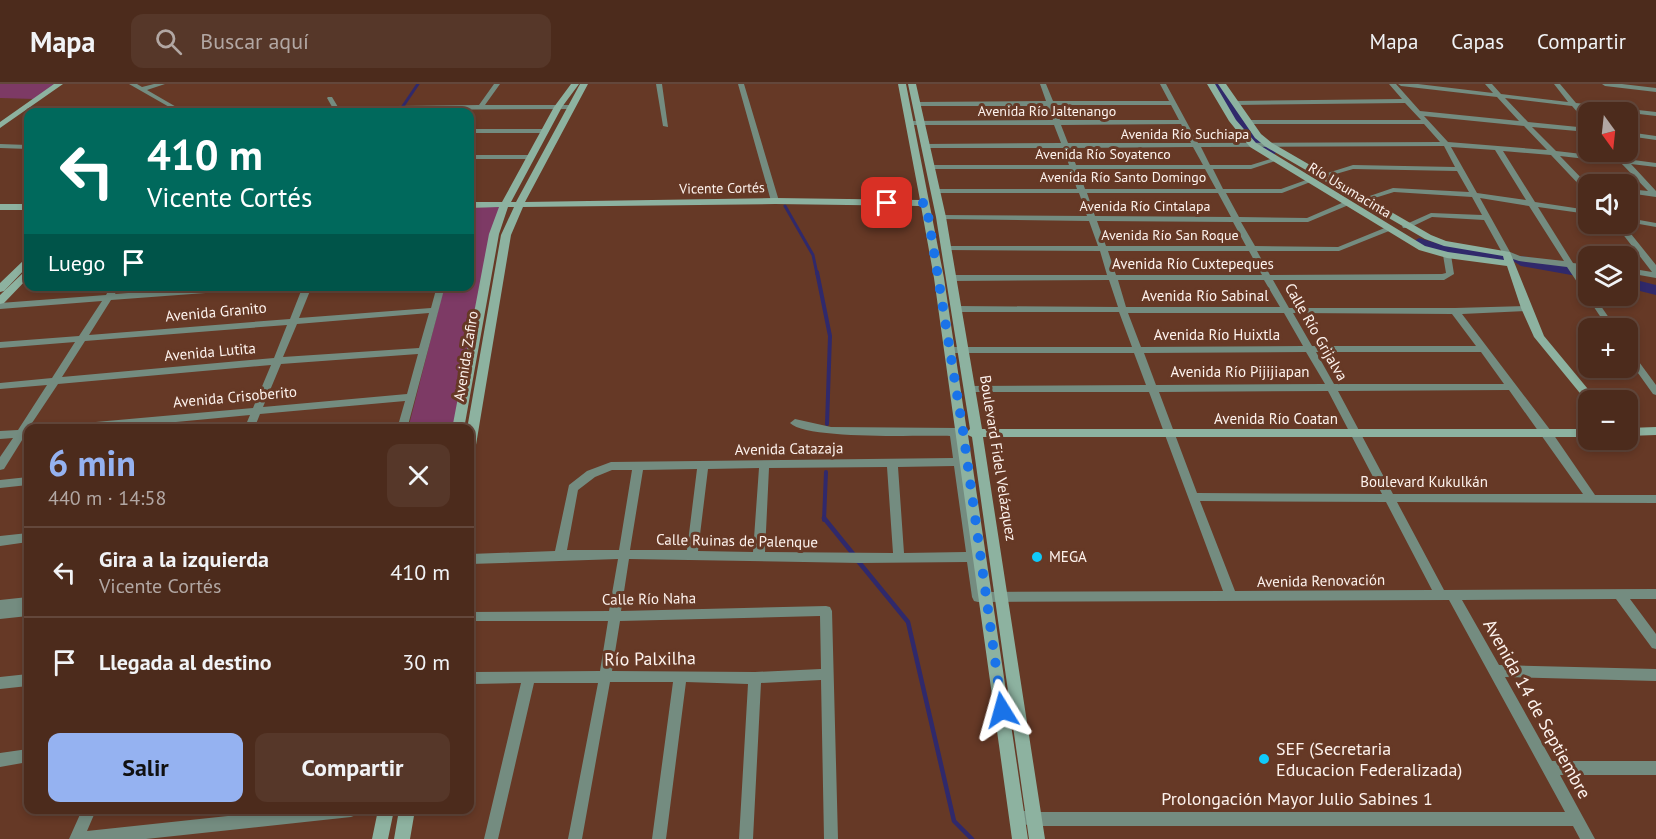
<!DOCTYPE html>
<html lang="es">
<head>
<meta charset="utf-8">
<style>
  body { margin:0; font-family:"PT Sans",sans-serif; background:#563729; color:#f1f3f6; height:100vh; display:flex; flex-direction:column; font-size:22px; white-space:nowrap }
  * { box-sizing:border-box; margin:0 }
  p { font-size:20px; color:#b2a7a3 }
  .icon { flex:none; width:33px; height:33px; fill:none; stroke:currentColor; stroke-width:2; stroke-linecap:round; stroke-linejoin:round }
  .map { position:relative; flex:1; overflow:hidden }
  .details { position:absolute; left:24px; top:340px; width:450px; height:390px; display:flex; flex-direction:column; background:#4c2b1c; border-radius:12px; box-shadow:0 3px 9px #0003,0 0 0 2px #63473b }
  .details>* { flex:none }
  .guide { position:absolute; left:24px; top:24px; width:450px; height:183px; border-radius:12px; box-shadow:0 3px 9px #0003,0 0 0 2px #63473b; background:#00695c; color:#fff; overflow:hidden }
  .needle { width:39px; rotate:165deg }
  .controls { position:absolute; left:1578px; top:18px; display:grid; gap:12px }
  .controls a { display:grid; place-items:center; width:60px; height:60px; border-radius:12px; background:#4c2b1c; box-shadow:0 3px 9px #0003,0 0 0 2px #63473b; font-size:30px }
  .pin { position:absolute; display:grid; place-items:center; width:51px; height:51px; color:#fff; margin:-26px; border-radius:12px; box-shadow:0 3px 9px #0006 }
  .me { position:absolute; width:66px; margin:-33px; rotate:352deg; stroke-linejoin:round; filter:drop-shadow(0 0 4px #0008) }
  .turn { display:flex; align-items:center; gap:21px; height:126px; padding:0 24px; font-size:27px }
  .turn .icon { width:78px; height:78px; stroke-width:2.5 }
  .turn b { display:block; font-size:42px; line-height:51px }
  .then { display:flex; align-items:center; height:57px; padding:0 24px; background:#0003; gap:12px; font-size:22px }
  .round { display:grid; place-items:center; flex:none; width:63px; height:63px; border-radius:12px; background:#563729 }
  .headline { display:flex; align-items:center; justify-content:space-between; height:102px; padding:0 24px }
  h1 { font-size:36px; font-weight:700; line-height:45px; color:#95b2f1 }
  .cta { display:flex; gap:12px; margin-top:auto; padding:12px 24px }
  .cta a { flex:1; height:69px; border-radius:12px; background:#95b2f1; color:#111; font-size:24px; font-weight:700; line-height:69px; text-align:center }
  .cta a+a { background:#563729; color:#f1f3f6 }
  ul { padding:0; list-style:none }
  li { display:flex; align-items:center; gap:18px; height:90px; padding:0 24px; border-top:2px solid #63473b }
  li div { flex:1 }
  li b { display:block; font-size:22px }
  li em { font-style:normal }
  header { display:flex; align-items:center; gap:36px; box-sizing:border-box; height:84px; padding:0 30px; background:#4c2b1c; border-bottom:2px solid #63473b }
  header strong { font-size:28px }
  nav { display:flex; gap:33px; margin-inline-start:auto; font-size:21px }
  .search { width:420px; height:54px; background:#563729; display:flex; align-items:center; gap:15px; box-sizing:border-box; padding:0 21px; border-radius:12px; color:#b2a7a3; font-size:22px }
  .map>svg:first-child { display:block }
  .green { fill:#7d3a65 }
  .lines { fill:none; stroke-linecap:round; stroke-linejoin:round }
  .stream-far2 { stroke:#30296b; stroke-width:3 }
  .stream-far1 { stroke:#30296b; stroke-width:4 }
  .stream { stroke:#30296b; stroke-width:4.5 }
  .river { fill:#30296b; fill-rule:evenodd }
  .street { fill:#748c80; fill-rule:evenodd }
  .secondary { fill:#8db2a0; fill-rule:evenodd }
  .route { stroke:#1a73e8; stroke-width:10; stroke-dasharray:0 18 }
  .poi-dot { fill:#10cafa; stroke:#663926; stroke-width:2 }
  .labels { text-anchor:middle; stroke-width:6; stroke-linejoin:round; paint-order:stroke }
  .far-street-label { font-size:14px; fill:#fdf2ed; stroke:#663926 }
  .street-label { font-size:15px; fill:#fdf2ed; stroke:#663926 }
  .poi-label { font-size:15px; fill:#fdf2ed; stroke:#663926; text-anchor:start }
  .near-street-label { font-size:18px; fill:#fdf2ed; stroke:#663926 }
  .near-poi-label { font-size:18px; fill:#fdf2ed; stroke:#663926; text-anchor:start }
</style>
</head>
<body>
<header>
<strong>Mapa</strong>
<div class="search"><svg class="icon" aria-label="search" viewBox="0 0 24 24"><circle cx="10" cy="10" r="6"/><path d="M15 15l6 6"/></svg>Buscar aquí</div>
<nav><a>Mapa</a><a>Capas</a><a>Compartir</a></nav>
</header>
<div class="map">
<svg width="1656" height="755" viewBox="0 0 1656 755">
  <rect width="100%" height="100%" fill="#663926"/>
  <path class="green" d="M0,0H56L35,15L0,14Z
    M500,122L454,345H408L444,203L470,202V124Z"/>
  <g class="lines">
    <path class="stream-far2" d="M399,28L418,0
      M785,122L813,171L817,190"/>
    <path class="stream-far1" d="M817,188L830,252L827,340
      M824,436L826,388"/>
    <path class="stream" d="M824,434L854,471
      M858,477L908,538L954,737L972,755"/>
    <path class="river" d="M1210,0H1224L1257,53L1276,68L1274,71C1249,77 1222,18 1210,0Z
      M1419,154L1447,162L1506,170L1514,175L1521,172L1588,184V194L1521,182L1513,177L1506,180L1445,172L1413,162L1411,159Z
      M1628,194L1656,201V211L1628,204Z"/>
    <path class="street" d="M129,0H137L142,3L154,0H165L147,6L185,28H178Z
      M494,0H500L485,21H570L573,23L570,25L396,26L373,28H355L358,26L396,22L479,21Z
      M656,0H662L668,43L663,42Z
      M738,0H744L779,117L778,119H775L771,117Z
      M1040,0H1046L1053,17H1169L1160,0H1166L1198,59L1440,58L1424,40H1248L1245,38L1248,36H1421L1405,19L1235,21L1232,19L1235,17L1402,15L1389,0H1396L1420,27L1519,37L1497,13L1401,2L1398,0H1418L1493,9L1485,0H1492L1501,10L1568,18L1554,0H1560L1576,19L1656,28V32L1580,23L1588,33V39L1586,38L1572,22L1505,14L1528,38L1588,44V48L1532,43L1556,67L1617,74L1611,68H1619L1626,75L1656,79V83L1631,80L1656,107V113L1628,109V105L1648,107L1621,79L1560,72L1588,101V107H1585L1551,71L1503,67L1535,118L1588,126V130L1538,123L1573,179L1588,181V185L1577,184L1588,203V212H1594L1616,244H1608L1567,183L1519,177L1504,172L1484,136L1432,133L1409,144H1403L1402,142L1431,129L1482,131L1472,113L1394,108L1365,117L1361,115L1393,104L1469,108L1457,87L1353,85L1322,94L1318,92L1353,81L1455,83L1444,62L1201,63L1210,81H1251L1274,74L1278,76L1251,85H1213L1223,105H1281L1309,95L1313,97L1282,109H1226L1239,133L1307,134L1344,118H1350L1351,120L1308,138H1241L1255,162L1338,163L1387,143H1390L1394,145L1339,167H1257L1270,191L1442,190L1446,189L1443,171L1447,168L1451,171L1454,190L1444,196H1273L1289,224H1455L1529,222L1530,224L1526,227L1462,230L1551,347L1595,411H1656V419L1397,418L1444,506L1656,505V515H1630L1656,550V565L1652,564L1616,515L1462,516L1499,581L1656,585V597L1505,593L1552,677H1656V691H1560L1595,755H1580L1573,742H1033L1012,738L1010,733L1012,728L1017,726L1033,728H1565L1449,516L978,518L974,517L972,513L967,478L860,479L629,475L621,527L826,522L830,523L832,527L838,755H824L821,596L761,599L753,755H739L748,600L686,598L666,755H652L673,598H610L582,755H568L598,599H534L498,755H484L521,599L474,600L470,598V590L474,588L600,587L608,537H472L470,536V528L609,527L618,475L470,480V470L555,467L569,401L587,387L611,378L953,374L950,352C921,351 807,356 790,339L795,335L831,343L959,344L964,348L961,351L964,374L971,375L972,378L971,381L965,382L977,468L983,470L985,473L983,476L979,478L983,508L1223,507L1149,308H969L964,305L969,302L1146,301L1134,269H950L945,266L950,263H1132L1119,228H956L952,225L956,222L1118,223L1109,196L951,197L947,194L951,191H1107L1100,167L946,166L942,164L946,162H1098L1089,137L941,135L937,133L941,131L1087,132L1079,109H935L931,107L935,105H1077L1070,85H930L926,83L930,81H1069L1063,64H925L921,62L925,60L1061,59L1054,41H910L907,39L910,37L1053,36L1047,22H916L913,20L916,18L1046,17ZM1054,21H1171L1179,36H1060ZM1424,32L1524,42L1547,66L1448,58ZM1181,40L1191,59H1068L1061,41ZM1193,63L1203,81H1076L1070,64ZM1451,63L1495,66L1526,116L1477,109ZM1078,85H1205L1216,105H1085ZM1087,109H1218L1231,133L1095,132ZM1480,114L1529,122L1564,177L1520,172L1510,168ZM1097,137L1233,138L1246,162H1106ZM1108,167H1249L1262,191H1116ZM1118,196H1264L1280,223H1126ZM1128,229H1284L1303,262L1141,263ZM1293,229L1452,230L1476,262H1312ZM1306,268L1325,300L1156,301L1144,269ZM1316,268H1481L1504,300H1334ZM1509,306L1583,410H1393L1338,307ZM1328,307L1382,410L1197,409L1159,308ZM954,382L966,468L904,469L898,383ZM887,383L893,469L765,468L769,384ZM759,384L753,468L698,467L708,385ZM697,385L687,466H630L643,386ZM612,386H632L619,466H567L578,406L595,393ZM1200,417L1386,418L1432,506L1235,507ZM820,532L821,585L755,588L612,587L620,537Z
      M1602,0H1622L1656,4V8L1605,2Z
      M328,13H332L341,28H335L327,14Z
      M470,45H545L549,47L545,49H470Z
      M1628,48L1656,52V56L1628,52Z
      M0,60L28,61V65L0,64Z
      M470,71H531L535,73L531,75H470Z
      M1628,134L1656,139V143L1628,138Z
      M1615,140H1623L1656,181V194L1628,189V184L1652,188Z
      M111,202H120L115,210L220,202H265L261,205L111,216L89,251L290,235L303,202H312L299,234L431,224L437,202H445L407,345H397L405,317L260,330L254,345H244L250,331L102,345H57L62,341L253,324L271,281L58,300L28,345V352L24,353L4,385L0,386V373L13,354L0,355V347L18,346L47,301L0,305V299L52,294L75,258L0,264V258L79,252L102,217L0,225V219L106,211ZM429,229L419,264L283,273L297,240ZM287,241L274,274L62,293L85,257ZM418,270L407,310L263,323L281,280Z
      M1628,266L1631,267L1656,301V311L1653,310L1628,275Z
      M28,393V401L0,404V396Z
      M28,449V458L0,462V452Z
      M28,513V532L0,535V516Z
      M28,590V602L0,605V593Z
      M28,665V678L0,683V669Z
      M82,726H96L87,747L284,726H358L356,731L351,733L146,755H69Z"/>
    <path class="secondary" d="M54,0H63L0,44V38Z
      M571,0H579L562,23L511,118H516L580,0H588L525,118L775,114L920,116L898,0H906L944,194L967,348L970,345L936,133L908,0H916L946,133L982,345H1588V353H983L1045,755H1029L972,353L968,351L1028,755H1012L934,194L921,122L775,120L523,123L511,151L476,361L470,365V345H467L501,151L514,123H508L499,150L464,345H452L489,150L499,123L470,124V118H502L554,23Z
      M1207,0H1215L1236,36L1256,59L1425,162L1448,168L1504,176L1503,172L1444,162L1425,155L1266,63L1255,54L1218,0H1226L1261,50L1272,59L1431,151L1446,157L1510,168L1544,252L1597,316H1588V319L1534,253L1521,224L1507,182L1447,174L1419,166L1250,63L1229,37Z
      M0,120H28V126H0Z
      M28,174V182L4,207L0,208V199L25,175Z
      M28,186V194L4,219L0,220V211L25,187Z
      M1656,343V351L1628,352V344Z
      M378,726H394L388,755H372Z
      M399,726H415L410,755H394Z"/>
  </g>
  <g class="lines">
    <path class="route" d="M887,119H926L963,347L1002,626"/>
  </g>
  <g class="poi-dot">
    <circle cx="1037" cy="473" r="6"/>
    <circle cx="1264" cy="675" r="6"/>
  </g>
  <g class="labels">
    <g class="far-street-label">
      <text x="1047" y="32">Avenida Río Jaltenango</text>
      <text x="1185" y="55">Avenida Río Suchiapa</text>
      <text x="1103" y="75">Avenida Río Soyatenco</text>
      <text x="1123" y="98">Avenida Río Santo Domingo</text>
      <text transform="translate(722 104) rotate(-1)" y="5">Vicente Cortés</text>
      <text transform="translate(1350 106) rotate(31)" y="5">Río Usumacinta</text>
      <text x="1145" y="127">Avenida Río Cintalapa</text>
      <text x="1170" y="156">Avenida Río San Roque</text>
    </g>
    <g class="street-label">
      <text x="1193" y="185">Avenida Río Cuxtepeques</text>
      <text x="1205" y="217">Avenida Río Sabinal</text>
      <text transform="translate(216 228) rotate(-5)" y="5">Avenida Granito</text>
      <text transform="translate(1316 248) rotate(60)" y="5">Calle Río Grijalva</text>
      <text x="1217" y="256">Avenida Río Huixtla</text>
      <text transform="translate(210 268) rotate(-5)" y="5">Avenida Lutita</text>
      <text transform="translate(466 272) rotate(-81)" y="5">Avenida Zafiro</text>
      <text x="1240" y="293">Avenida Río Pijijiapan</text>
      <text transform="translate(235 313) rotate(-5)" y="5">Avenida Crisoberito</text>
      <text x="1276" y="340">Avenida Río Coatan</text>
      <text transform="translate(789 365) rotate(-1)" y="5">Avenida Catazaja</text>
      <text transform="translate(998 374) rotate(81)" y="5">Boulevard Fidel Velázquez</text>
      <text x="1424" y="403">Boulevard Kukulkán</text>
      <text transform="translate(737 457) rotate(1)" y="5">Calle Ruinas de Palenque</text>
      <text transform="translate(1321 497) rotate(-1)" y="5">Avenida Renovación</text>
      <text transform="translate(649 515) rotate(-1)" y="5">Calle Río Naha</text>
    </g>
    <g class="poi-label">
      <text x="1049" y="478">MEGA</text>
    </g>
    <g class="near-street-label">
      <text transform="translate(650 575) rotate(-1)" y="6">Río Palxilha</text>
      <text transform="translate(1537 625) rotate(61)" y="6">Avenida 14 de Septiembre</text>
      <text x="1297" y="721">Prolongación Mayor Julio Sabines 1</text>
    </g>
    <g class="near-poi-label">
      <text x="1276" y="671">SEF (Secretaria<tspan x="1276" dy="21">Educacion Federalizada)</tspan></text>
    </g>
  </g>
</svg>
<div class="controls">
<a><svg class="needle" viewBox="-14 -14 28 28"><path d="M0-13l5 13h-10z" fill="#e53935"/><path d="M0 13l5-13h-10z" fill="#b2a7a3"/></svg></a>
<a><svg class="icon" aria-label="sound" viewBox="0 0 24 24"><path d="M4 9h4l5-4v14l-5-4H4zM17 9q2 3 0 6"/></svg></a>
<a><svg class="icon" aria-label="layers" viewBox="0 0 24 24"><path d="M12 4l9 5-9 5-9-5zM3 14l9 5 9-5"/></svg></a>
<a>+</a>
<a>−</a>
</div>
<div class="pin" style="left:887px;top:119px;background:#d93025"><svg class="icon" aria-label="arrive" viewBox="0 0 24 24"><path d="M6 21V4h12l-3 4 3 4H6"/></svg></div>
<svg class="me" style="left:1002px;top:626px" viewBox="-20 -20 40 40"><path d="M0-17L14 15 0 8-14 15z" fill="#1a73e8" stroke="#fff" stroke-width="4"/></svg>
<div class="guide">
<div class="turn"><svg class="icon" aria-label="left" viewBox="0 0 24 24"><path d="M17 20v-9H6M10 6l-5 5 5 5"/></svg><div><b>410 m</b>Vicente Cortés</div></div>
<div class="then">Luego<svg class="icon" aria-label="arrive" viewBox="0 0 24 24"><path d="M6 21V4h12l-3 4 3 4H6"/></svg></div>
</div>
<section class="details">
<div class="headline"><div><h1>6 min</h1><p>440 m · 14:58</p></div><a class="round"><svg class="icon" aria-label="close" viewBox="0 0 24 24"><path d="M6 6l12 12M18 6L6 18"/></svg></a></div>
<ul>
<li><svg class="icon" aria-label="left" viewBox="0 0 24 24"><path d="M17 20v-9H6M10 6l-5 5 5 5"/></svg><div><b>Gira a la izquierda</b><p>Vicente Cortés</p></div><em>410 m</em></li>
<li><svg class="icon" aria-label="arrive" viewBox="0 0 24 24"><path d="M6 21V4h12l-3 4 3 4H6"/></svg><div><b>Llegada al destino</b></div><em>30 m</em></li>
</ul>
<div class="cta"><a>Salir</a><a>Compartir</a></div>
</section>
</div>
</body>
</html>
